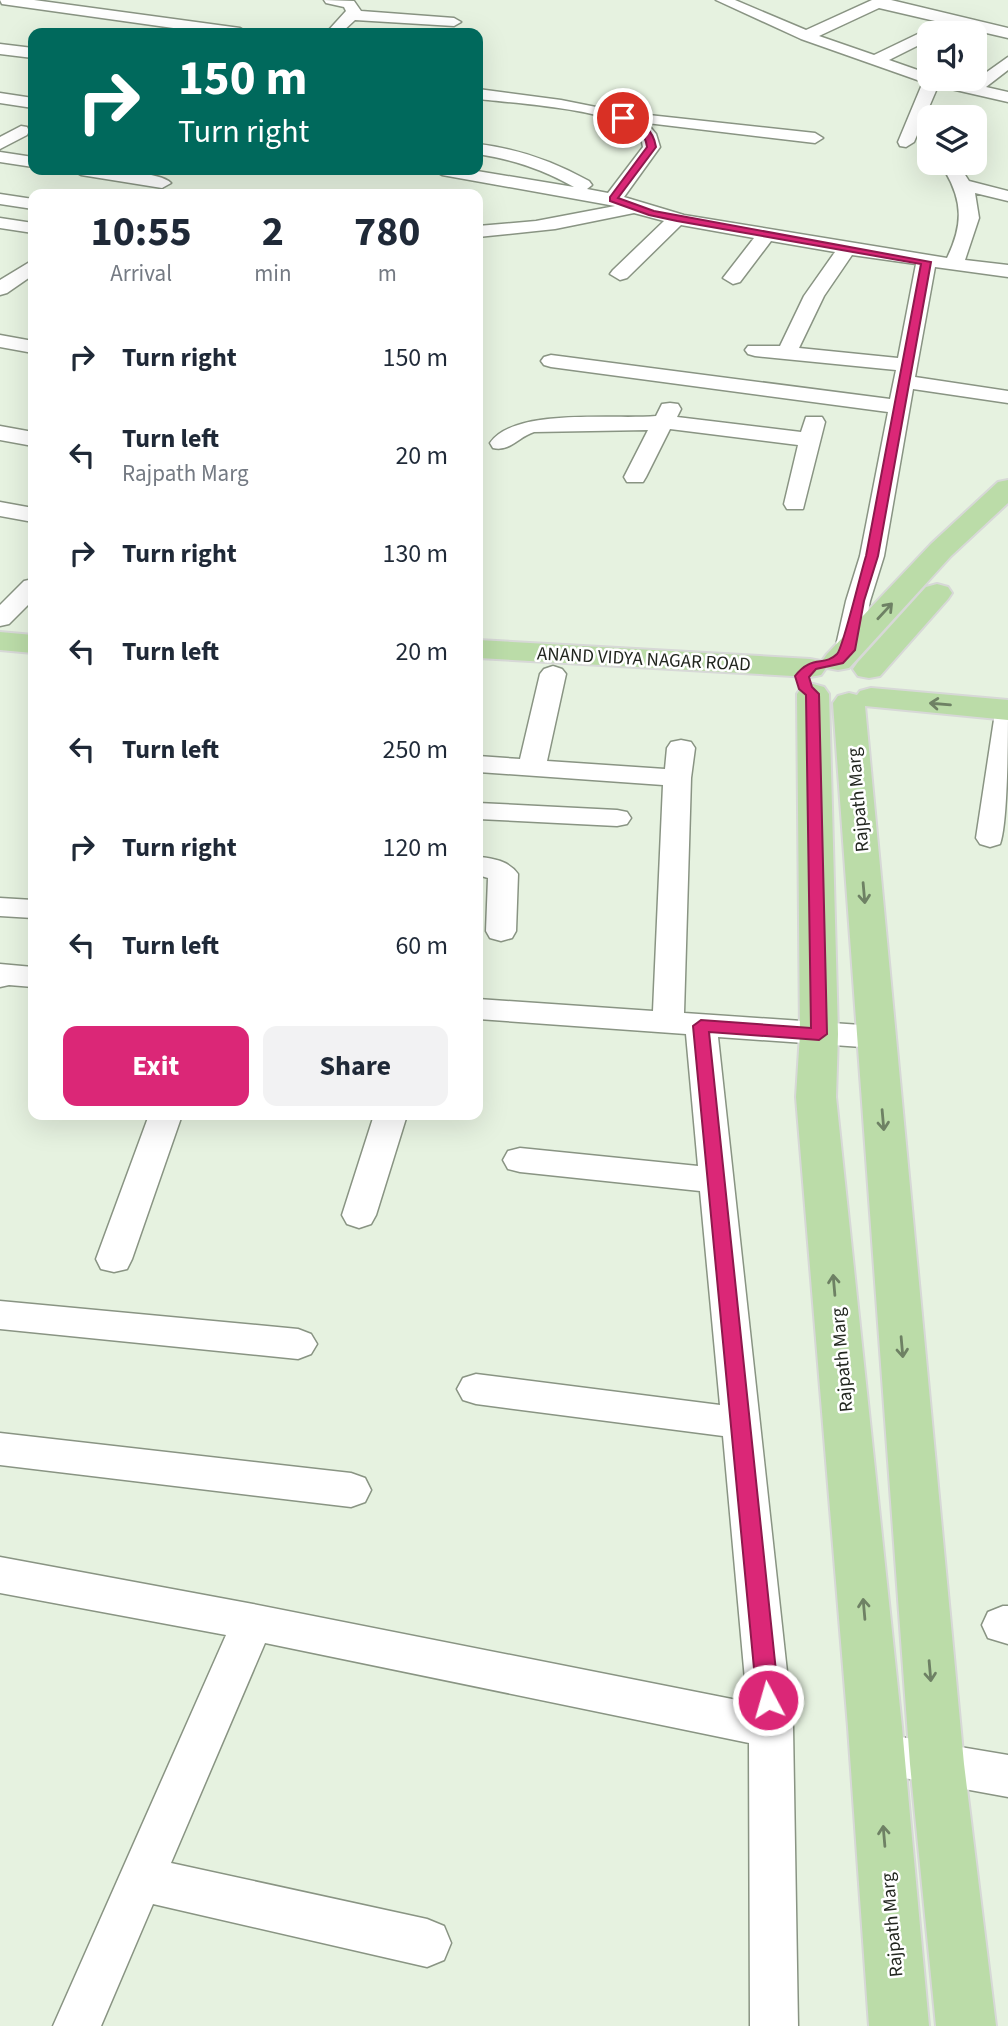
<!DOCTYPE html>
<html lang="en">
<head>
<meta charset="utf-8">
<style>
  body { margin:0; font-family:"Source Sans 3",sans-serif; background:#f2f2f3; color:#1f2937; height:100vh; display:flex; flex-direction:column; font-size:26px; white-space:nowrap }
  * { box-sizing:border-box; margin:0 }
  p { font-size:23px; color:#747a83 }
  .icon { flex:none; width:38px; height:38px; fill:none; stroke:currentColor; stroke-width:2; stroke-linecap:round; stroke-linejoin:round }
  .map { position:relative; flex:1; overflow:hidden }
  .sheet { position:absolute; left:28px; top:189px; width:455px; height:931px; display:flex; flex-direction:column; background:#fff; border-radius:14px; box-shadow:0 7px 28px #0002 }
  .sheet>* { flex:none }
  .banner { position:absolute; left:28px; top:28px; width:455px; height:147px; border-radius:14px; box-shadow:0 7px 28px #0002; background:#00695c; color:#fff; overflow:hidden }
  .buttons { position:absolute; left:917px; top:21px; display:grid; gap:14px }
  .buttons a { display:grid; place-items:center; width:70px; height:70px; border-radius:14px; background:#fff; box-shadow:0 7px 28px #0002; font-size:35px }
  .pin { position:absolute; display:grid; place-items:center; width:60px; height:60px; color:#fff; margin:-30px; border:4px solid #fff; border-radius:50%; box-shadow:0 2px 7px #0007 }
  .me { position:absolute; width:77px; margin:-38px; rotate:354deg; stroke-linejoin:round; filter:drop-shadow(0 0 5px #0008) }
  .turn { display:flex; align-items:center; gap:24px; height:147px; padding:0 35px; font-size:32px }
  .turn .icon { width:91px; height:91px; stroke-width:2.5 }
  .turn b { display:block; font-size:49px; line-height:60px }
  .eta { display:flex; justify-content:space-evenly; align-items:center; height:119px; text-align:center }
  .eta b { font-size:42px; font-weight:700; line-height:49px }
  .action { display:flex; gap:14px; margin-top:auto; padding:14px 35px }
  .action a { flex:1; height:80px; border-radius:14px; background:#db2777; color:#fff; font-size:28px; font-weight:700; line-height:80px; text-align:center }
  .action a+a { background:#f2f2f3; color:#1f2937 }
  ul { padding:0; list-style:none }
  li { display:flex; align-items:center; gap:21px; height:98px; padding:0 35px }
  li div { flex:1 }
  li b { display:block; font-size:26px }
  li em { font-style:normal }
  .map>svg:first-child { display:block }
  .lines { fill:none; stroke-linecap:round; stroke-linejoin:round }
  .minor-casing { stroke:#899483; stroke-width:3 }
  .major-casing { stroke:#d7d8d7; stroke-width:4 }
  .minor { fill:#fff; fill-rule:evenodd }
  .major { fill:#bbdca8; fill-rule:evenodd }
  .oneway { stroke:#6e8164 }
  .route { fill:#db2777; stroke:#8e194d; stroke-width:2 }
  .labels { text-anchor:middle; stroke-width:5; stroke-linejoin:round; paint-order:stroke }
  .street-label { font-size:19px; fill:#22261f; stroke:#fff }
</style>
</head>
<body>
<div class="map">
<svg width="1008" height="2026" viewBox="0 0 1008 2026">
  <rect width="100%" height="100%" fill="#e6f2e0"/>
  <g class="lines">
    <defs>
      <path id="minor" d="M0,0H34L240,28L248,33H209L2,4Z
        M324,0L354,1L361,11L454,18L461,22L454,26L355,20L341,33H326L346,11L344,7L326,3Z
        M716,0H735L806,30L872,0H891L1008,28V38L879,8L819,36L874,55L924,31H934L936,33H929V40L889,60L929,74V79H950L970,84L1008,57V70L986,87L1008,92V102L938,86L914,142L906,147L900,146L898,142L923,82L801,39Z
        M0,44L33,48V58L0,54Z
        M478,89L561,100L621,112L815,133L823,138L815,143L647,123L656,134L660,147L624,197L684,215L947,258C963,225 963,202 945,171L948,167H960L969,181L1008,191V201L975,193L979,218L965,260L1008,265V277L935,267L915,377L1008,391V403L913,389L884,556L870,601L861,650L857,655L848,658L839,655L835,650L846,601L860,556L888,412L551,367L544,365L541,361L544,357L551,355L890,399L896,370L755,356L748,354L745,350L748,346H780L804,296L835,252L771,241L740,282L733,284L723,278L754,238L681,225L627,278L620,280L610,274L613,270L664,221L634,213L555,229L478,237V226L536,221L615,206L442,175L433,170H471L574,187C542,169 514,160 478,154V144C519,149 553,161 589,181L592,185L587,189L608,193L643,147C642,141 641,136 637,132C613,109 513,103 478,99ZM852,255L916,264L898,358L799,348L824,296Z
        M0,93L33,98V108L0,103Z
        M21,126L27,127L29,131L27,135L0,149V137Z
        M0,152L33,157V167L0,162Z
        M72,170C91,169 159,170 171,183L162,188L81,175Z
        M0,194L33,199V209L0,204Z
        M0,218L33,223V233L0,228Z
        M33,260V275L7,293L0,295V280Z
        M0,335L33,341V353L0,347Z
        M670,403L678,404L681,409L677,417L801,432L806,417H822L825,422L803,509H787L784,504L798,445L670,429L646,477L643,482H627L624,477L648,430L534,432C518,437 510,452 493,448L490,443C515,407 613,420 656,416L662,404Z
        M0,426L33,432V446L0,440Z
        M0,502L33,508V522L0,516Z
        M33,579V600L9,624L0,626V605L24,581Z
        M553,666L562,669L566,674L547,761L665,769L667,748L671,742L681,740L691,742L695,748L691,778L684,1013L876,1026L887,1029L892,1037L887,1045L876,1048L718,1037L793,1727L798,2026H750L749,1743L265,1643L171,1863L427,1919L444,1926L451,1943L444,1960L427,1967L153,1904L101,2026H53L226,1635L0,1593V1557L253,1604L747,1702L723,1436L476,1404L463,1400L457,1389L463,1378L476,1374L720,1405L700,1191L520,1172L508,1169L503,1160L508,1151L520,1148L698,1166L686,1034L478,1019V999L653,1011L663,785L478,772V756L520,759L540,674L544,669Z
        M1008,705C1008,734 1008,823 1000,844L990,847L980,844L976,838L995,713L999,707Z
        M478,803L617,810L627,812L631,818L627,824L617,826L478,819Z
        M478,857C493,858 509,861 518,874L516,931L512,938L501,941L490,938L486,931L488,878L478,875Z
        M0,898L33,900V918L0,916Z
        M0,964L33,967V987L9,985L0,987Z
        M149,1115H182L132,1259L127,1269L114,1272L101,1269L96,1259Z
        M374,1115H407L376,1215L371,1224L359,1228L347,1224L342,1215Z
        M0,1301L298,1329L311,1334L317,1344L311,1354L298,1359L0,1329Z
        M0,1433L351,1473L365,1478L371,1490L365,1502L351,1507L0,1465Z
        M1003,1606H1008V1644L988,1638L982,1625L988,1612Z
        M877,1733L1008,1755V1797L877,1773L861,1767L855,1753L861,1739Z"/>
      <path id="major" d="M1008,480V503L951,556L849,668L838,670L827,668L822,661L827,654L931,544L998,482Z
        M937,584L948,587L952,593L948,599L880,676L869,678L858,676L853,669L858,662L926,587Z
        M0,632L33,635V653L0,650Z
        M478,640L810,659L821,661L826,668L821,675L810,677L478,658Z
        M813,684L824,687L829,694L838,1034L836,1097L902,1727L929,2026H869L848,1727L796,1097L800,1034L797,694L802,687Z
        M871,688L1008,700V720L865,706L964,1764L996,2026H936L910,1764L833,703L838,696L849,693L857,695L860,691Z"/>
    </defs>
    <use href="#minor" class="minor-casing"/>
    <use href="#major" class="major-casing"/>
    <use href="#minor" class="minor"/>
    <use href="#major" class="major"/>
  </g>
  <defs><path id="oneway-shaft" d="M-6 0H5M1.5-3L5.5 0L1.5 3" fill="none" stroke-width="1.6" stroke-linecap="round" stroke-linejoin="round" transform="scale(1.75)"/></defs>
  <g class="oneway">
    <use href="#oneway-shaft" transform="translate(885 611) rotate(-47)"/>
    <use href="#oneway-shaft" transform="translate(940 704) rotate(-175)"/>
    <use href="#oneway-shaft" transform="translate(864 893) rotate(85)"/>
    <use href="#oneway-shaft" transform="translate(883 1120) rotate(85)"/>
    <use href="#oneway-shaft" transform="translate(834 1285) rotate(-95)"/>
    <use href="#oneway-shaft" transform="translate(902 1347) rotate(85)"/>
    <use href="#oneway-shaft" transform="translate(864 1609) rotate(-95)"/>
    <use href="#oneway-shaft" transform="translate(930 1671) rotate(85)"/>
    <use href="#oneway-shaft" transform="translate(884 1836) rotate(-95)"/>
  </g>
  <path class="route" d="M623,115C640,121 653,128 656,147L618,198L654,211L931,262L878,556L864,601L855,650L843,663L816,669L809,677L812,687L819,694L827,1034L819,1040L709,1032L779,1700L776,1707L768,1710L761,1707L757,1700L693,1026L701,1020L811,1028L806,695L799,689L795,676C812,654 824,667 837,654C843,649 861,571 866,556L921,264L677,221L649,215L610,201V197L647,147C645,131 634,126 620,120Z"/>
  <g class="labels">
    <g class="street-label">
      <text transform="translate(644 658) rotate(3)" y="7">ANAND VIDYA NAGAR ROAD</text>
      <text transform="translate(857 800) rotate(-95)" y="7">Rajpath Marg</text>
      <text transform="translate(841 1360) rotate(-95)" y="7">Rajpath Marg</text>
      <text transform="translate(891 1925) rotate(-95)" y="7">Rajpath Marg</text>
    </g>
  </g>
</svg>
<div class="buttons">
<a><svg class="icon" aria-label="sound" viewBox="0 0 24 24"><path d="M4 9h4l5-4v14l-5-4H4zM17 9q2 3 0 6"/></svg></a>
<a><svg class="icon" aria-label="layers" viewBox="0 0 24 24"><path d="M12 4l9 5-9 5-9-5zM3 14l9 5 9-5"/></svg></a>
</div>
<div class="pin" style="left:623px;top:118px;background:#d93025"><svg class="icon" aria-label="arrive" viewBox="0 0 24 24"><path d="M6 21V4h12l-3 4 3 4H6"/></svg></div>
<svg class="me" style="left:768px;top:1700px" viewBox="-20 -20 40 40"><circle r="17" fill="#db2777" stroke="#fff" stroke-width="3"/><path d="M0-11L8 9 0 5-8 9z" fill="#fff"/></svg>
<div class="banner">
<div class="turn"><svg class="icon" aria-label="right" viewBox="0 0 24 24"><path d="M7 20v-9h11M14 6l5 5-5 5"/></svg><div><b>150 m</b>Turn right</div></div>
</div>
<section class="sheet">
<div class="eta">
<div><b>10:55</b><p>Arrival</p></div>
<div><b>2</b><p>min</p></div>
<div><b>780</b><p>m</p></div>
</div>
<ul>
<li><svg class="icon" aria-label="right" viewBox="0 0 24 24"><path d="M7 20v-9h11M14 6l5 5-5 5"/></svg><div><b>Turn right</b></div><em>150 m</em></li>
<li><svg class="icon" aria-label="left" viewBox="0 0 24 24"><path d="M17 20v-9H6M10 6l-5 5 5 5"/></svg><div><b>Turn left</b><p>Rajpath Marg</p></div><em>20 m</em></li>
<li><svg class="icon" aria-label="right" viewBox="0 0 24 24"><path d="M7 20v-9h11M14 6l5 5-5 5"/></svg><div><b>Turn right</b></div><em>130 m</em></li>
<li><svg class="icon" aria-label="left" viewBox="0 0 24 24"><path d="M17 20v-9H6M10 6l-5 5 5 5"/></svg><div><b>Turn left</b></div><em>20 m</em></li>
<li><svg class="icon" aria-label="left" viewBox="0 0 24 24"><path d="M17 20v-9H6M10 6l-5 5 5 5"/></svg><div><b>Turn left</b></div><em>250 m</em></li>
<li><svg class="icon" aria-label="right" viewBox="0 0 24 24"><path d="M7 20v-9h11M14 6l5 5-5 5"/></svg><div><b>Turn right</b></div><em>120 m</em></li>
<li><svg class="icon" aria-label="left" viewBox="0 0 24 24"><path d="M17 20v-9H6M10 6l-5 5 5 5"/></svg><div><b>Turn left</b></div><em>60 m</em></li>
</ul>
<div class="action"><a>Exit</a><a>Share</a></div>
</section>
</div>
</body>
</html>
